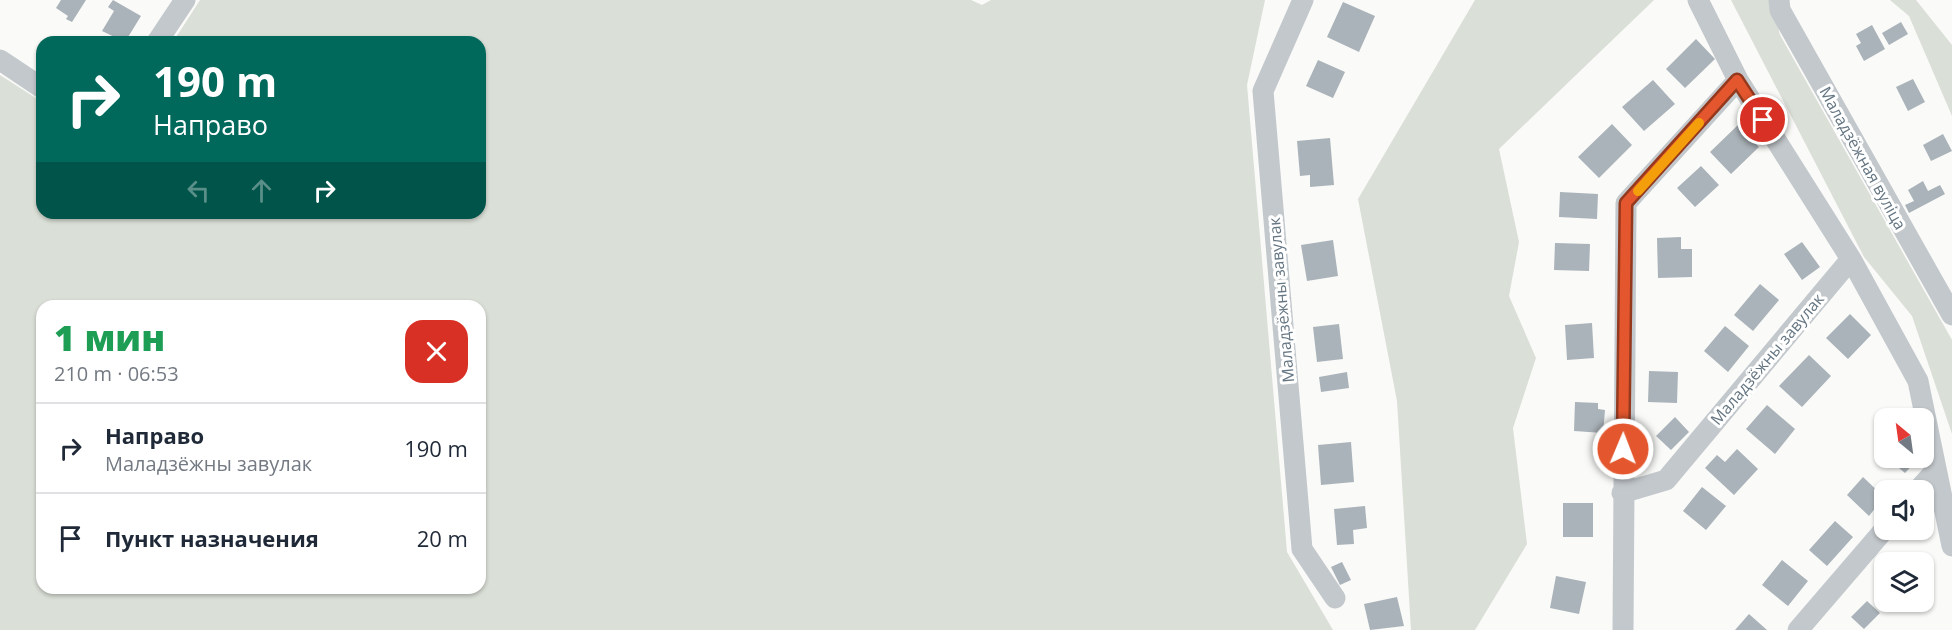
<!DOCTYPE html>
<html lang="ru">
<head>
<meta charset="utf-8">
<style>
  body { margin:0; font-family:"Open Sans",sans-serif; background:#f2f2f3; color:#1f2937; height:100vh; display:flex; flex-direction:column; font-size:22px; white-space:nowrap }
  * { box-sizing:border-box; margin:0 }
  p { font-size:20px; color:#747a83 }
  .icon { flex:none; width:33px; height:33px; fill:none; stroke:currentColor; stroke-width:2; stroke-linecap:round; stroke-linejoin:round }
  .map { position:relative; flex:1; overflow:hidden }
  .drawer { position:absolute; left:36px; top:300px; width:450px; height:294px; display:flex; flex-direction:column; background:#fff; border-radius:18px; box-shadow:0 2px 4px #0004 }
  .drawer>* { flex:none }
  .hud { position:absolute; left:36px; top:36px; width:450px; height:183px; border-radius:18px; box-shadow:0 2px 4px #0004; background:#00695c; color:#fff; overflow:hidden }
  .needle { width:39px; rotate:331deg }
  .fabs { position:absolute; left:1874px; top:408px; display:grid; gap:12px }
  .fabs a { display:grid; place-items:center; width:60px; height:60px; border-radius:12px; background:#fff; box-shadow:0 2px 4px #0004; font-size:30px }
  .pin { position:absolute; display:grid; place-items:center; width:51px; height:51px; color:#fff; margin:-26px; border:3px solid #fff; border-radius:50%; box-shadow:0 2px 6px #0007 }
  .me { position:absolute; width:66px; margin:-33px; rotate:1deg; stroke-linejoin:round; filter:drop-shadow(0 0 4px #0008) }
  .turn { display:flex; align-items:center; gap:21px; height:126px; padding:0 18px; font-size:27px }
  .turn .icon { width:78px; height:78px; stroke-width:2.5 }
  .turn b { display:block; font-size:42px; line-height:51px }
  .lanes { display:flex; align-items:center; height:57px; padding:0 18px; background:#0003; justify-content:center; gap:30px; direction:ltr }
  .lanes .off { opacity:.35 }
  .round { display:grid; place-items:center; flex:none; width:63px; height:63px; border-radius:18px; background:#f2f2f3 }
  .head { display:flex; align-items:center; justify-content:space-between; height:102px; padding:0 18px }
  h1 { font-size:36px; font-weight:800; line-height:45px; color:#1e9e55 }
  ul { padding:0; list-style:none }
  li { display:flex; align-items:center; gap:18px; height:90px; padding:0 18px; border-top:2px solid #e0e1e3 }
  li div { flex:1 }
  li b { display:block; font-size:22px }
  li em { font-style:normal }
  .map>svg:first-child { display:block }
  .green { fill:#dadfd7; fill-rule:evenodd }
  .building { fill:#aab3b9 }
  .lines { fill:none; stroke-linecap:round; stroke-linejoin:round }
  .minor { stroke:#c3c8cc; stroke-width:21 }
  .route-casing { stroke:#94391e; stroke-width:15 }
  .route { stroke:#e4572e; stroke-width:10 }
  .slow { stroke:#f59e0b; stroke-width:10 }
  .labels { text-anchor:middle; stroke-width:6; stroke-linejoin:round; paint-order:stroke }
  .street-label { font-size:16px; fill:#657683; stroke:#fff }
</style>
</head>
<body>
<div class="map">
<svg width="1952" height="630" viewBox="0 0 1952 630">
  <rect width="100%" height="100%" fill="#fafaf8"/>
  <path class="green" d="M200,0H971L982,5L991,0H1265L1247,85L1287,552L1333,630H0V75L42,102V213H480V42H173ZM42,306H480V588H42Z
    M1475,0H1654L1499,149L1519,242L1509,296L1536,358L1513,428L1527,544L1475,630H1411L1397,401L1358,199Z
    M1731,0H1772L1780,35L1952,340V434L1912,316L1864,257Z
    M1890,0H1916L1952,45V116L1909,16Z"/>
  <path class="building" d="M61,0H86L72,22L66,19L68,16L56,8Z
    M113,0L141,16L125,42L102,31L114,11L108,7Z
    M1343,2L1375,16L1359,52L1327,37Z
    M1901,22L1908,34L1889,45L1882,33Z
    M1872,25L1885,49L1864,61L1856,46L1861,43L1856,34Z
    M1696,39L1715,59L1685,88L1666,69Z
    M1318,60L1345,72L1333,98L1306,86Z
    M1913,79L1925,102L1908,111L1896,87Z
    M1653,80L1675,104L1644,131L1622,107Z
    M1612,124L1632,145L1599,178L1578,157Z
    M1738,125L1759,147L1731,174L1710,152Z
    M1943,134L1952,151L1931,161L1923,145Z
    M1330,138L1334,185L1310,187V175L1300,176L1297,141Z
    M1701,166L1719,185L1695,207L1677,188Z
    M1923,181L1928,191L1940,185L1945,194L1909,213L1905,205L1914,201L1908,190Z
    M1560,192L1598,194L1597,219L1559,217Z
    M1681,237V249H1692V277L1658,278L1657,238Z
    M1333,240L1338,276L1307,281L1301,245Z
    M1802,242L1820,267L1802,280L1784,254Z
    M1555,243L1590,244L1589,271L1554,270Z
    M1760,284L1779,300L1753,331L1734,315Z
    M1850,314L1871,335L1848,359L1826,338Z
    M1592,323L1594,358L1567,360L1565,325Z
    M1339,324L1343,359L1317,362L1313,327Z
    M1725,326L1749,346L1728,372L1704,351Z
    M1809,355L1831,376L1802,407L1779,386Z
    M1649,371L1678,372L1677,403L1648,402Z
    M1347,372L1349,388L1321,392L1319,377Z
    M1575,402L1598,403V409L1605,410L1603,433L1574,431Z
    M1767,405L1795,429L1775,454L1746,429Z
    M1675,417L1689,432L1671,450L1656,436Z
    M1351,442L1354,482L1321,485L1318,445Z
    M1737,449L1758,469L1734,495L1705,468L1717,455L1725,462Z
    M1887,458H1919L1905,473Z
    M1863,477L1884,497L1869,516L1847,495Z
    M1702,487L1726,506L1706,530L1683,511Z
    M1563,503H1593V537H1563Z
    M1365,506L1367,528L1353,530L1354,544L1337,545L1334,509Z
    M1835,521L1853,537L1827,566L1809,550Z
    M1782,560L1808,581L1788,606L1762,585Z
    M1342,562L1351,580L1340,585L1331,567Z
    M1556,576L1586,582L1579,614L1550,608Z
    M1397,597L1404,626L1370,630L1364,604Z
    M1867,601L1880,613L1864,629L1851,617Z
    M1749,614L1767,630H1735Z"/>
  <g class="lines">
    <path class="minor" d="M1303,0L1263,91L1302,549L1335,598
      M1698,0L1738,80L1851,259L1918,381L1952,546
      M1779,0L1780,10L1952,315
      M157,42L185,0
      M0,60L42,88
      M1918,490L1936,470
      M1622,493L1666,480L1851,259
      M1623,630L1626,203L1738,80
      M1798,630L1884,530"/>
  </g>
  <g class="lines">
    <defs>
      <path id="route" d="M1623,449L1626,203L1737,80L1763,120"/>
    </defs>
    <use href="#route" class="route-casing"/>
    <use href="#route" class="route"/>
    <path class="slow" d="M1638,191L1699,123"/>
  </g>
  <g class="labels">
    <g class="street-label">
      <text transform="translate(1863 158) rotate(61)" y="6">Маладзёжная вуліца</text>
      <text transform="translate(1281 300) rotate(-95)" y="6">Маладзёжны завулак</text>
      <text transform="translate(1767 359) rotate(-50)" y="6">Маладзёжны завулак</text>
    </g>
  </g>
</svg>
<div class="fabs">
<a><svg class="needle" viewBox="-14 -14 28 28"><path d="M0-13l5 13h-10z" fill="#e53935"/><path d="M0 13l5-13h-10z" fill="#747a83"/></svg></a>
<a><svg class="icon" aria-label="sound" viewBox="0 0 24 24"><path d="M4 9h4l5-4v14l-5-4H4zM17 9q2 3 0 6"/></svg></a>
<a><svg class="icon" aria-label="layers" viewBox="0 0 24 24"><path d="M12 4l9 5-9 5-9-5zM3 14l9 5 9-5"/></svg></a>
</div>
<div class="pin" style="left:1763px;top:120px;background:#d93025"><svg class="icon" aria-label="arrive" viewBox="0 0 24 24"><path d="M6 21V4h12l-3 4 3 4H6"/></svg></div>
<svg class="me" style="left:1623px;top:449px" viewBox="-20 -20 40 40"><circle r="17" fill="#e4572e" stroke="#fff" stroke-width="3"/><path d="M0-11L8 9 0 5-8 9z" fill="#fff"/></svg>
<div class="hud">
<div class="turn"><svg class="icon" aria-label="right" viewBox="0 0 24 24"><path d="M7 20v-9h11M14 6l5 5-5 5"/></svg><div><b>190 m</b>Направо</div></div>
<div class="lanes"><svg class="icon off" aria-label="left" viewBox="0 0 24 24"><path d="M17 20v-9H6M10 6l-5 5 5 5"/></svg><svg class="icon off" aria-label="ahead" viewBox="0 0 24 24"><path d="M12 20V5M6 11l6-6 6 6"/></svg><svg class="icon" aria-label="right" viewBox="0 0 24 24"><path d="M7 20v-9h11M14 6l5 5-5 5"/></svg></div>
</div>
<section class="drawer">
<div class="head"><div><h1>1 мин</h1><p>210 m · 06:53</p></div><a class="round" style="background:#d93025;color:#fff"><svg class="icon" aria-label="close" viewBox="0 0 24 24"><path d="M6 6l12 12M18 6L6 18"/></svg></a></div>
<ul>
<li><svg class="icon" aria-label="right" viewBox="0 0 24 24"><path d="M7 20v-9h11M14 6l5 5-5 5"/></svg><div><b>Направо</b><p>Маладзёжны завулак</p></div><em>190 m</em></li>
<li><svg class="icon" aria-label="arrive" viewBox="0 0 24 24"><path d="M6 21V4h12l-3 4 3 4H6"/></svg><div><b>Пункт назначения</b></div><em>20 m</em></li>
</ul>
</section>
</div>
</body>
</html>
